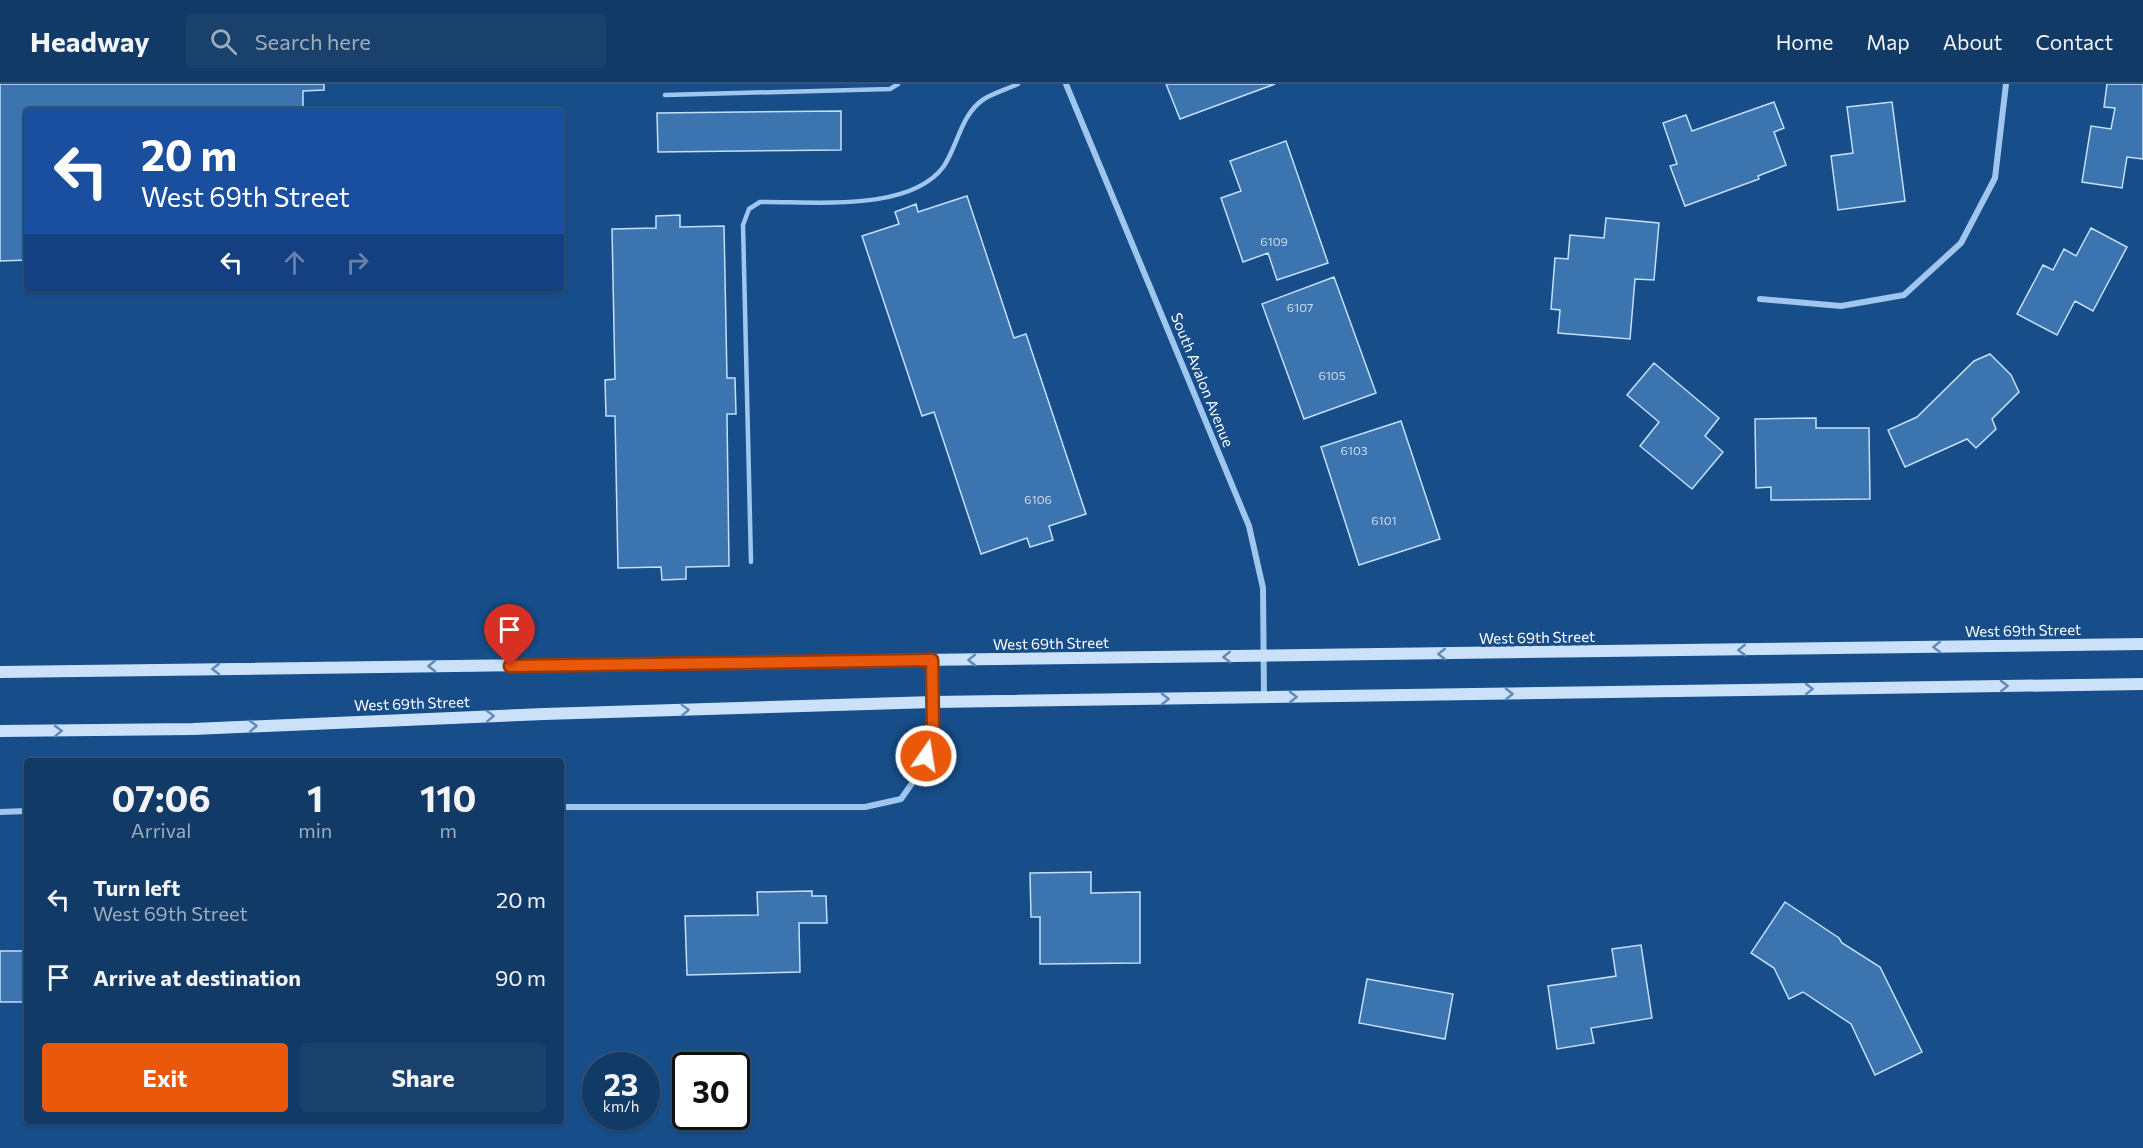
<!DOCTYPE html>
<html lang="en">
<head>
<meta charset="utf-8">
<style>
  body { margin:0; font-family:Commissioner,sans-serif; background:#1a416c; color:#f1f3f6; height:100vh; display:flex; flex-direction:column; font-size:22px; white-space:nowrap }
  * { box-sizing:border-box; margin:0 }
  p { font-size:20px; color:#9cadbf }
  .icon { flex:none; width:33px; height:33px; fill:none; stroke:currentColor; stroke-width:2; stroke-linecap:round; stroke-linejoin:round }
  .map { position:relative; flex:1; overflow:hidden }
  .details { position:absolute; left:24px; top:674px; width:540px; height:366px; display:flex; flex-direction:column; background:#113a66; border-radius:6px; box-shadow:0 2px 4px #0004,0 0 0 2px #30547a }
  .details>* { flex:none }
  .hud { position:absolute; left:24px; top:24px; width:540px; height:183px; border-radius:6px; box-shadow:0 2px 4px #0004,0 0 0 2px #30547a; background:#1a4fa0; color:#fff; overflow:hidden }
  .speed { position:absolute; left:582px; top:968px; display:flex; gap:12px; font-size:30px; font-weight:700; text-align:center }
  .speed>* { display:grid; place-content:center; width:78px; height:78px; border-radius:50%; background:#113a66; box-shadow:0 2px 4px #0004,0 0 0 2px #30547a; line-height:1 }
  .speed small { font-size:15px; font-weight:400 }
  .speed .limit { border:3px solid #111; border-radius:9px; background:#fff; color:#111 }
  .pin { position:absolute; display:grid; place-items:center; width:51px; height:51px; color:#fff; margin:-62px -26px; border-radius:50% 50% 50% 0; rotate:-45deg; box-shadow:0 0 6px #0007 }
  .pin .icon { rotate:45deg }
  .me { position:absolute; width:66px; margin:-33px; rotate:13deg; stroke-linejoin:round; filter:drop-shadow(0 0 4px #0008) }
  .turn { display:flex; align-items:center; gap:21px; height:126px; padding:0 18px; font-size:27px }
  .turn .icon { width:78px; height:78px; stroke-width:2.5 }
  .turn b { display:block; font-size:42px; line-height:51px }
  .lanes { display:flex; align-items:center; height:57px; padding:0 18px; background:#0003; justify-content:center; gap:30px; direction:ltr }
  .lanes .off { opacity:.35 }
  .eta { display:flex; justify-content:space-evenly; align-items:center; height:102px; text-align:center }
  .eta b { font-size:36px; font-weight:700; line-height:42px }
  .action { display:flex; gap:12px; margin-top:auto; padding:12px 18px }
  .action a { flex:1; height:69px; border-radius:6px; background:#ea580c; color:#fff; font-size:24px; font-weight:700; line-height:69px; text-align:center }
  .action a+a { background:#1a416c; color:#f1f3f6 }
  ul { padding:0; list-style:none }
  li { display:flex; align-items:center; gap:18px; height:78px; padding:0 18px }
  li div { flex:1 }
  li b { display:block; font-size:22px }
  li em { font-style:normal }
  header { display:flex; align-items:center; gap:36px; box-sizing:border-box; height:84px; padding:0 30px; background:#113a66; border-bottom:2px solid #30547a }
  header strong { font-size:28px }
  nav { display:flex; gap:33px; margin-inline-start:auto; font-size:21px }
  .search { width:420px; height:54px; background:#1a416c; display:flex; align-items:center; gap:15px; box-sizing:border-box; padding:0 21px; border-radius:6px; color:#9cadbf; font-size:22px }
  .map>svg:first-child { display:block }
  .building { fill:#3b74af; stroke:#c4dffa; stroke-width:1.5 }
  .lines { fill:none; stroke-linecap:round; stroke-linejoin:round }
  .service { stroke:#9ec6ee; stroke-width:4.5 }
  .minor { stroke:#9ec6ee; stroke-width:6 }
  .secondary { stroke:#cbe1fa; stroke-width:12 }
  .oneway { stroke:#5f88b6 }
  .route-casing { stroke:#983908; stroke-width:15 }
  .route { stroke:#ea580c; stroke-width:10 }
  .labels { text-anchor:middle; stroke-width:6; stroke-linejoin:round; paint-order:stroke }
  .number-label { font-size:12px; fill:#cedceb }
  .street-label { font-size:15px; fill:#fff; stroke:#174d88 }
</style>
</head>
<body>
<header>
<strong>Headway</strong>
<div class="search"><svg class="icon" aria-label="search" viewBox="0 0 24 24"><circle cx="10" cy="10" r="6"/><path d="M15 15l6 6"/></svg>Search here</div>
<nav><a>Home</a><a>Map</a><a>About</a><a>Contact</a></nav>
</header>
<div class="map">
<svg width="2143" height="1064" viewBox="0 0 2143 1064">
  <rect width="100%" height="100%" fill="#174d88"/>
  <path class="building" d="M0,0H324V6L303,7V27H27V176L0,177Z
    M1166,0H1275L1180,35Z
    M2107,0H2143V75L2127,73L2122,104L2082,98L2091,42L2111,45L2115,24L2104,23Z
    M1774,18L1784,44L1774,48L1786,81L1758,92L1759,95L1685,122L1670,82L1677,80L1663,39L1686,31L1692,47Z
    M1892,18L1905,117L1838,126L1831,72L1853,69L1847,23Z
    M841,27V66L658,68L657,29Z
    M1286,57L1328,179L1277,196L1268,169L1243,178L1221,114L1241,107L1230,77Z
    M967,112L1014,254L1026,250L1086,430L1049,442L1053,456L1030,463L1027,454L981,470L934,328L922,332L862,152L899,140L895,128L916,120L918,128Z
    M680,131V143L724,142L727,294H735L736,330H727L729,482L686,483V495L662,496L661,483L618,484L615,332H606L605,296L615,295L612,145L656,144V132Z
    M1606,134L1659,139L1654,196L1635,195L1630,255L1558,249L1560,226L1551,225L1555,174L1568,175L1570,151L1604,154Z
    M2091,144L2127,163L2093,227L2075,217L2057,251L2017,230L2043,181L2053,186L2064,165L2076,172Z
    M1334,193L1376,309L1304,335L1262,220Z
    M1990,270L2011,291L2019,308L1992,335L1996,345L1976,364L1967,355L1905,383L1888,346L1917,333L1974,277Z
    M1654,279L1719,334L1705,352L1723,368L1692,405L1640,362L1659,338L1627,311Z
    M1816,334V344H1869L1870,415L1771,416V403L1756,404L1755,335Z
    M1401,337L1440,455L1359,481L1321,363Z
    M1091,788V809L1140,808V879L1040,880V833H1031L1030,789Z
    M812,807V812H826L827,839H799L800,888L687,891L685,832L758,831L757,808Z
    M1785,818L1839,854L1842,859L1880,883L1922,968L1875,991L1851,940L1803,908L1789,915L1774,884L1751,869Z
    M1641,861L1652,934L1591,944L1594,959L1557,965L1548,902L1616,892L1612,865Z
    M0,867H27V918H0Z
    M1367,895L1453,910L1445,955L1359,939Z"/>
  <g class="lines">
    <path class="service" d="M665,11L890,5L898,0
      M751,478L743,141L749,125L760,118C812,117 910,129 944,82C958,61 961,30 984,15C994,9 1007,5 1018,0"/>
    <path class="minor" d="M1066,0L1249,442L1263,504L1264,613
      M1760,215L1841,222L1904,211L1961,159L1995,94L2006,0
      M561,723H865L901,715L922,685L932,648V576
      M0,728L27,727"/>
    <path class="secondary" d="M0,588L2143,560
      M0,647L193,645L544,630L933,618L2143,600"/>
  </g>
  <defs><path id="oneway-chevron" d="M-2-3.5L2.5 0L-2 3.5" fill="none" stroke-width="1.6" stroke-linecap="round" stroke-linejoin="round" transform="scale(1.5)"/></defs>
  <g class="oneway">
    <use href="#oneway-chevron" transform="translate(1937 563) rotate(179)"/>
    <use href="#oneway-chevron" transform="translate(1742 566) rotate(179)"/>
    <use href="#oneway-chevron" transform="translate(1442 570) rotate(179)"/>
    <use href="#oneway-chevron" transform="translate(1227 573) rotate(179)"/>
    <use href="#oneway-chevron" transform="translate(972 576) rotate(179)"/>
    <use href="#oneway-chevron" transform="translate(432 582) rotate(179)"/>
    <use href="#oneway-chevron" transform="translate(216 585) rotate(179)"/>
    <use href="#oneway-chevron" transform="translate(2004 602) rotate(-1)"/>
    <use href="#oneway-chevron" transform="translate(1809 605) rotate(-1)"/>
    <use href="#oneway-chevron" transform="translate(1509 610) rotate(-1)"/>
    <use href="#oneway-chevron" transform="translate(1293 613) rotate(-1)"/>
    <use href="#oneway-chevron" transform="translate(1165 615) rotate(-1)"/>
    <use href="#oneway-chevron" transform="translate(685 626) rotate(-2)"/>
    <use href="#oneway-chevron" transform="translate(490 632) rotate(-2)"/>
    <use href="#oneway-chevron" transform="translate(253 642) rotate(-2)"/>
    <use href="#oneway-chevron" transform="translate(58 647) rotate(-1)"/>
  </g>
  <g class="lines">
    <defs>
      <path id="route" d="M510,582L932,576L933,648L926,672"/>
    </defs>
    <use href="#route" class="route-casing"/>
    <use href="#route" class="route"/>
  </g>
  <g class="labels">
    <g class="number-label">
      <text x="1274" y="162">6109</text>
      <text x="1300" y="228">6107</text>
      <text x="1332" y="296">6105</text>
      <text x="1354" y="371">6103</text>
      <text x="1038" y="420">6106</text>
      <text x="1384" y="441">6101</text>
    </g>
    <g class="street-label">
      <text transform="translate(1202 296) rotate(68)" y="5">South Avalon Avenue</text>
      <text transform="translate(2023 547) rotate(-1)" y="5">West 69th Street</text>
      <text transform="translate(1537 554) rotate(-1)" y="5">West 69th Street</text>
      <text transform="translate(1051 560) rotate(-1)" y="5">West 69th Street</text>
      <text transform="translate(412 620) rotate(-2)" y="5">West 69th Street</text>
    </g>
  </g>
</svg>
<div class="speed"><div>23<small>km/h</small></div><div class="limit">30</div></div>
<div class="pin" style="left:510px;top:582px;background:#d93025"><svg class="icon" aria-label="arrive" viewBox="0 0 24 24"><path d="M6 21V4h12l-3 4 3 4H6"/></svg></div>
<svg class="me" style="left:926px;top:672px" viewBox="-20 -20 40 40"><circle r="17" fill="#ea580c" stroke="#fff" stroke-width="3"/><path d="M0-11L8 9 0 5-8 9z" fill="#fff"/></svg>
<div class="hud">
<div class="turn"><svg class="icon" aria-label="left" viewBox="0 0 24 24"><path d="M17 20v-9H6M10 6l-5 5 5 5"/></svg><div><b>20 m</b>West 69th Street</div></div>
<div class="lanes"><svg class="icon" aria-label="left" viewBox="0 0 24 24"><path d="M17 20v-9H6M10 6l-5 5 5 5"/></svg><svg class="icon off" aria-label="ahead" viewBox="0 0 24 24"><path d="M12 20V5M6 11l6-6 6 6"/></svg><svg class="icon off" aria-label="right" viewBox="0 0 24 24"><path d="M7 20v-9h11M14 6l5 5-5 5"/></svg></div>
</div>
<section class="details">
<div class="eta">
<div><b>07:06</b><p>Arrival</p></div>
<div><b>1</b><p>min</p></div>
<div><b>110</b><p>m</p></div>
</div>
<ul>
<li><svg class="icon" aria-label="left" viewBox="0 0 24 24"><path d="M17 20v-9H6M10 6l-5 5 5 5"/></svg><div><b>Turn left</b><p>West 69th Street</p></div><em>20 m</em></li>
<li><svg class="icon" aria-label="arrive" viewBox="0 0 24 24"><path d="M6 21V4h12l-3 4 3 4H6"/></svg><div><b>Arrive at destination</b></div><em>90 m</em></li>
</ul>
<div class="action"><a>Exit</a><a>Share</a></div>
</section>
</div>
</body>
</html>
